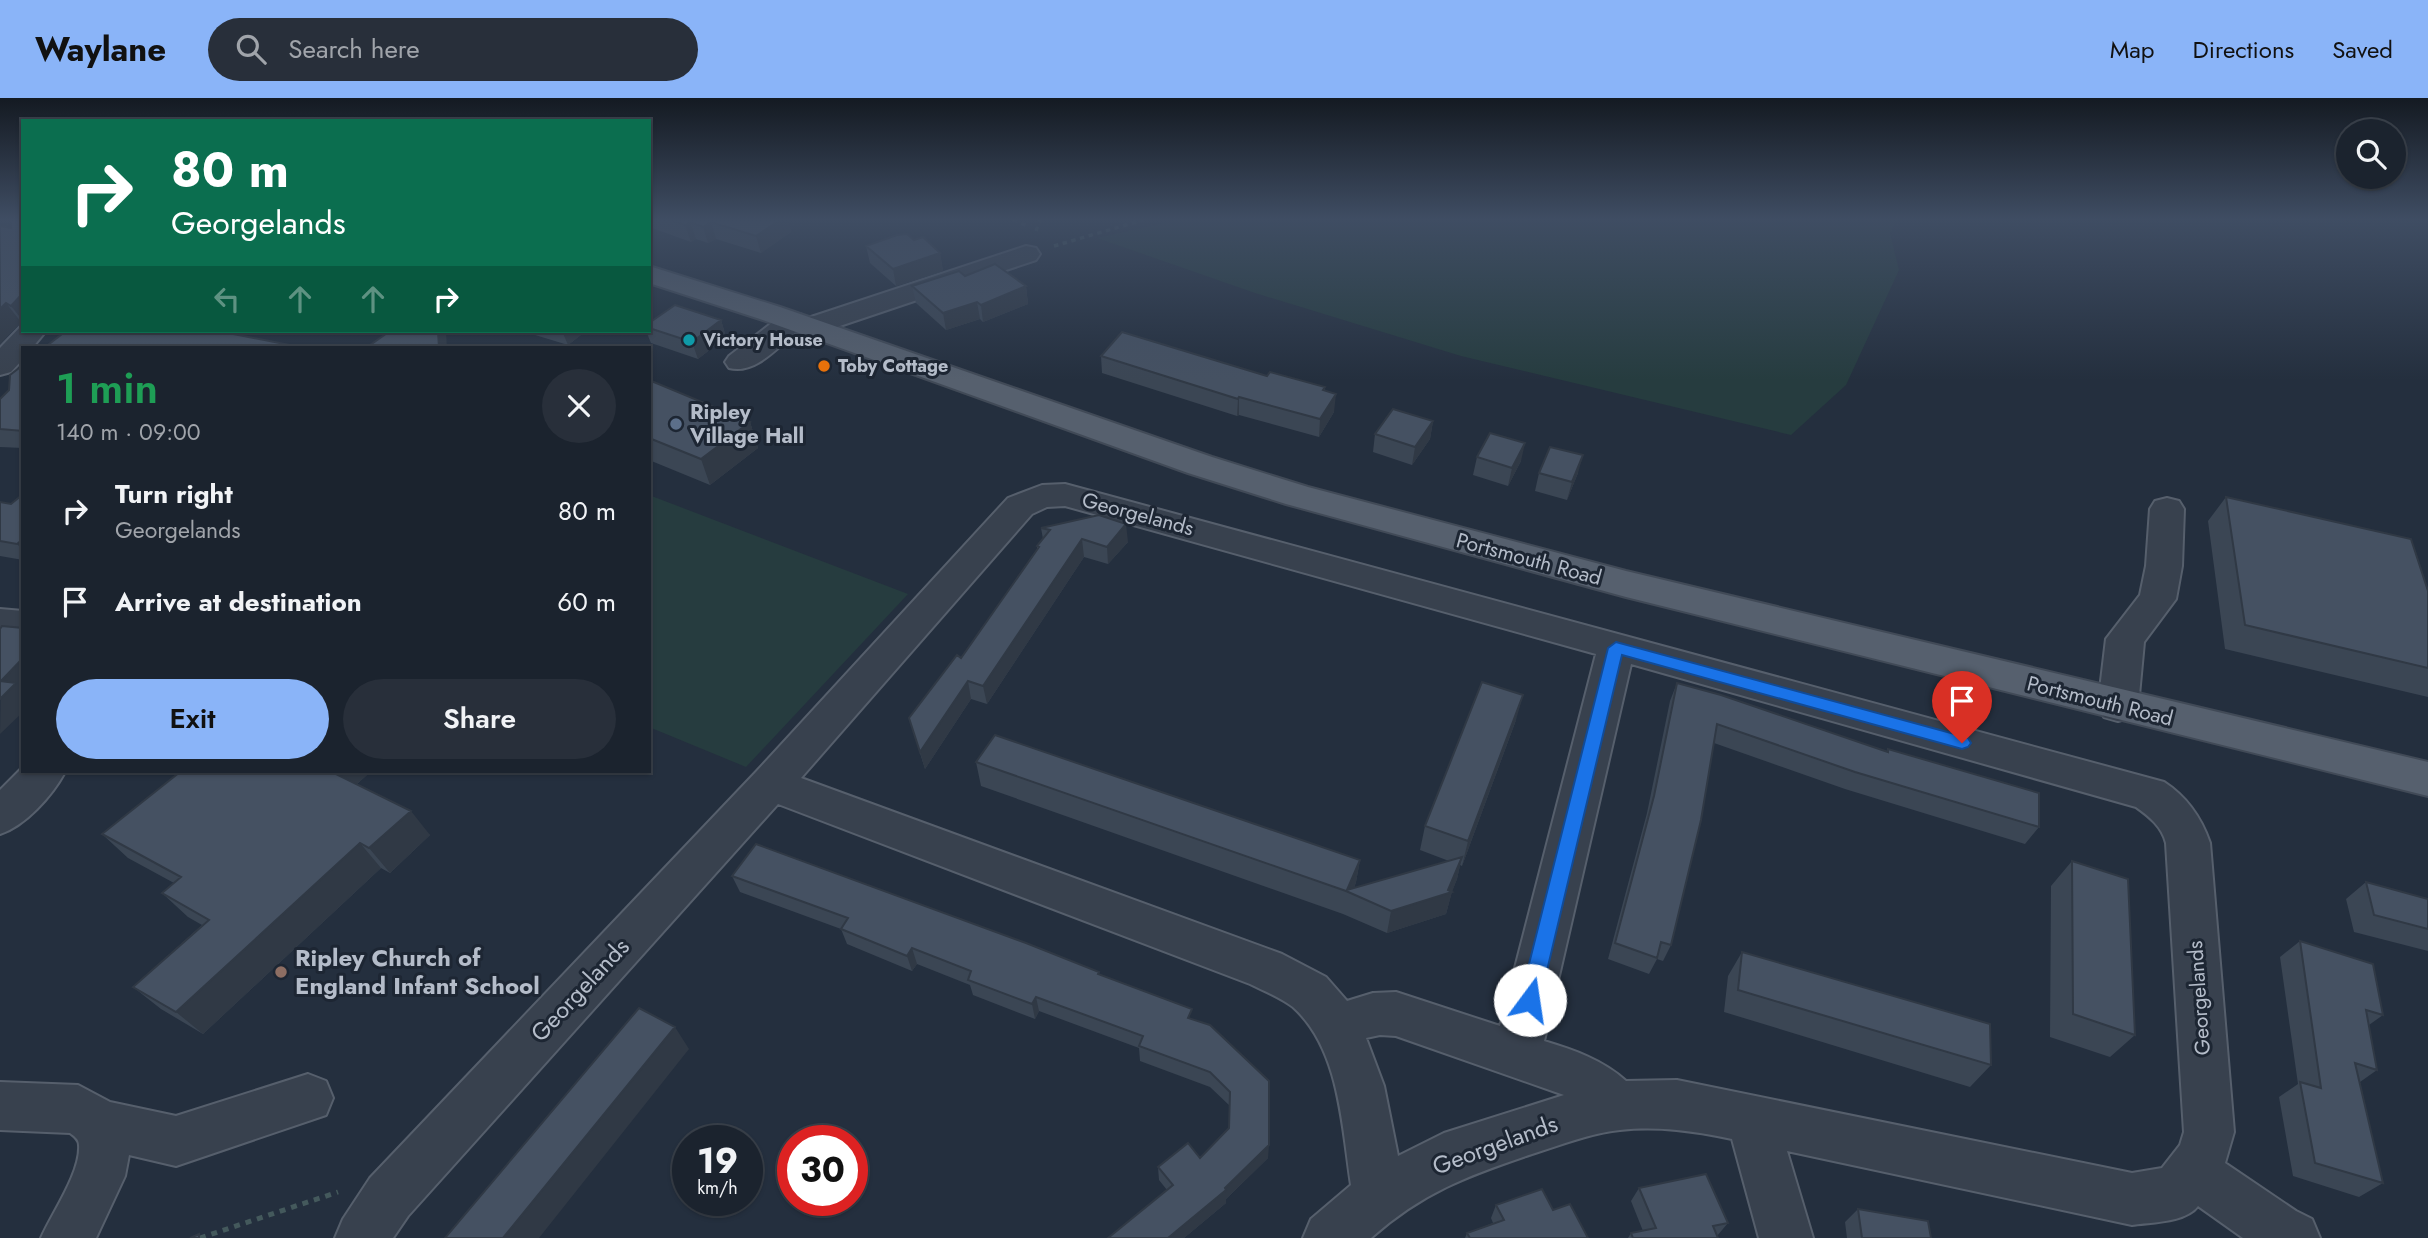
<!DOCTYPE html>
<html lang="en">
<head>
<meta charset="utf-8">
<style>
  body { margin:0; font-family:Jost,sans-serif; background:#282f3a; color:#f1f3f6; height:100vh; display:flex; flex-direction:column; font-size:26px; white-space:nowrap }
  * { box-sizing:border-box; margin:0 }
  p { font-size:23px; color:#a0a4aa }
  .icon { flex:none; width:38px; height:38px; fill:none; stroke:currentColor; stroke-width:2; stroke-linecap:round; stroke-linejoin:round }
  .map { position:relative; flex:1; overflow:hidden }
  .drawer { position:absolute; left:21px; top:248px; width:630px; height:427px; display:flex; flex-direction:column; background:#1b232e; border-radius:0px; box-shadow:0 2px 5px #0004,0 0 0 2px #39404a }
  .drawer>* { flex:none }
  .banner { position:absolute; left:21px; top:21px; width:630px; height:214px; border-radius:0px; box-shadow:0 2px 5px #0004,0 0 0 2px #39404a; background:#0b6e4f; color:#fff; overflow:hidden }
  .buttons { position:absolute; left:2336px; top:21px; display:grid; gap:14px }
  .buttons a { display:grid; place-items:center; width:70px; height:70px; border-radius:50%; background:#1b232e; box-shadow:0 2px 5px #0004,0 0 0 2px #39404a; font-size:35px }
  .speed { position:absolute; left:672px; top:1027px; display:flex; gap:14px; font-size:35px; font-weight:700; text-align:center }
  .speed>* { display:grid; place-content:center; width:91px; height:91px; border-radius:50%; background:#1b232e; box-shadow:0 2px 5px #0004,0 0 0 2px #39404a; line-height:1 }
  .speed small { font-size:18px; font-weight:400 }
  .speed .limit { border:10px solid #d22; background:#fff; color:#111 }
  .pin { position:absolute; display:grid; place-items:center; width:60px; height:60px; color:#fff; margin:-72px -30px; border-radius:50% 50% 50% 0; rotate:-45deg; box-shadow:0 0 7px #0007 }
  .pin .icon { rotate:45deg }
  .me { position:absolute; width:77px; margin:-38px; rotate:14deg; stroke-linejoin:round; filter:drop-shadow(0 0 5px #0008) }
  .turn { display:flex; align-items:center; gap:24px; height:147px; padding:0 35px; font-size:32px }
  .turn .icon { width:91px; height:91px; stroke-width:2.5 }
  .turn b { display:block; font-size:49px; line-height:60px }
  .lanes { display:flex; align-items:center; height:66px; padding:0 35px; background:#0003; justify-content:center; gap:35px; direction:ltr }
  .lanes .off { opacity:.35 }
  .round { display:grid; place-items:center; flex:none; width:74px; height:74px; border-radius:37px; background:#282f3a }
  .head { display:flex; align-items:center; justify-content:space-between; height:119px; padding:0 35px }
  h1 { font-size:42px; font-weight:600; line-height:52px; color:#1e9e55 }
  .action { display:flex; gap:14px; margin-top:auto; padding:14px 35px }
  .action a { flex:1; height:80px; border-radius:42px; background:#8ab4f8; color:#111; font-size:28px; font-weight:600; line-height:80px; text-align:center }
  .action a+a { background:#282f3a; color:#f1f3f6 }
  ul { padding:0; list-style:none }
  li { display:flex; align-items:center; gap:21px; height:91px; padding:0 35px }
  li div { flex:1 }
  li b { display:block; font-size:26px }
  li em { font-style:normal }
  header { display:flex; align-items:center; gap:42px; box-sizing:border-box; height:98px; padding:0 35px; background:#8ab4f8; color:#111 }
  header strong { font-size:33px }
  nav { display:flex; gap:38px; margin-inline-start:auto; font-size:24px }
  .search { width:490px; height:63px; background:#282f3a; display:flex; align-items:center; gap:18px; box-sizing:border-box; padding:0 24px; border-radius:38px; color:#a0a4aa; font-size:26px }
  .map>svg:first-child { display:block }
  .green { fill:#263c3f }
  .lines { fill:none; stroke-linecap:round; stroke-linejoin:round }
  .minor-casing { stroke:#565f6c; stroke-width:4 }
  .major-casing { stroke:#414a57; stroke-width:4 }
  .path-far1 { stroke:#44595c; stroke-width:3.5; stroke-dasharray:4.5 4.5; stroke-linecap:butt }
  .path { stroke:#44595c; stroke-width:5; stroke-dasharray:6 6; stroke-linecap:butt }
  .minor { fill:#38414e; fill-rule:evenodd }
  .major { fill:#56606e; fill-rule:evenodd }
  .wall { fill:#3b4654 }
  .shaded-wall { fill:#303945 }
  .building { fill:#455162; stroke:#303945; stroke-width:2 }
  .route { fill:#1a73e8; stroke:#114b97; stroke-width:2 }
  .culture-dot { fill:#0f9aa8; stroke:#1d2633; stroke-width:2.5 }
  .food-dot { fill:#e8710a; stroke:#1d2633; stroke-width:2.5 }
  .service-dot { fill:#5c6f8a; stroke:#1d2633; stroke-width:2.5 }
  .education-dot { fill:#8d6e63; stroke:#1d2633; stroke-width:2.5 }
  .labels { text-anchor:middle; stroke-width:6; stroke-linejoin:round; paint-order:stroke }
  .far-poi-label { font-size:18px; font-weight:bold; fill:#b4bcc9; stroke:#1d2633; text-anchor:start }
  .poi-label { font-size:21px; font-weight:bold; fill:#b4bcc9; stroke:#1d2633; text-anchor:start }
  .street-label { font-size:21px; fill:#b4bcc9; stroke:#1d2633 }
  .near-poi-label { font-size:24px; font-weight:bold; fill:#b4bcc9; stroke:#1d2633; text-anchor:start }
  .near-street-label { font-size:24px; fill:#b4bcc9; stroke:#1d2633 }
</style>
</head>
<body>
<header>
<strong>Waylane</strong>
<div class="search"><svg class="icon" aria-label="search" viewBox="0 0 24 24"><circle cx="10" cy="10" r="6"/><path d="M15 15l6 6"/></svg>Search here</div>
<nav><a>Map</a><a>Directions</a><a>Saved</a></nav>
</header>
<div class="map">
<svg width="2428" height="1140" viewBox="0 0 2428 1140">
  <rect width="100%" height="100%" fill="#242f3e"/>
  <path class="green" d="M1177,122H1897L1890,135L1899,172L1846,287L1791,337L1461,258L1255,195L1097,140Z
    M649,397L908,496L746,669L649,629Z"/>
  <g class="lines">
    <defs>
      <path id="minor" d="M1026,148L1036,150L1040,156L1036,162L819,235L809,238L797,233C778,249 755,277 729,270L725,264L729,258L782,217L792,214L802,217L805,221Z
        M23,226V233H46L32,250H23V261L11,274L0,277V250Z
        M1065,386L2164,684C2187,699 2201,719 2210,745L2234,1034L2225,1065L2296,1113L2312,1121L2320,1140H2243L2198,1108C2185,1125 2151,1124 2132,1127L1787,1053L1813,1140H1759L1732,1041C1694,1033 1659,1028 1620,1032C1591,1035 1560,1047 1532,1056C1467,1078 1423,1094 1371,1140H1303L1311,1121L1351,1087C1342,1029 1340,951 1293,909C1280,899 1264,893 1250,886L778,706L408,1118L393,1140H335L343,1121L370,1080L756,674L1008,400L1042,387ZM1065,408L1596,556L1500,928L1396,894L1373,895L1347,903L1326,879L1282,856L801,680L1032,416L1047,409ZM1631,566L2136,709C2150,719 2162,729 2166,745L2184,1034L2180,1047L2162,1070L2132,1075L1677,982L1626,983C1603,962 1574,952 1544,943ZM1380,937L1396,938L1564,997L1444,1035L1398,1058L1384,988L1366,940Z
        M2167,400L2179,403L2184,411L2182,468L2176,501L2144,544L2138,608L2132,619L2118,623L2104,619L2098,608L2106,541L2140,497L2146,468L2150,411L2155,403Z
        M0,511L23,513V539L0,537Z
        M23,669V674H65C52,698 25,728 0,736V692Z
        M308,976L326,983L333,1000L326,1017L176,1068L129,1057L125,1078L96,1140H41C52,1115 81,1074 79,1047C79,1041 74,1038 70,1035L0,1032V984L78,987L110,1004L176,1018Z"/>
      <path id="major" d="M649,168L780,209L1212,359L1308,389L1626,473L2428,664V698L1626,499L1286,406L1188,375L760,221L649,185Z"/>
    </defs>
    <use href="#minor" class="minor-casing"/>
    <use href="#major" class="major-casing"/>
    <path class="path-far1" d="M1013,122L1028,128
      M1036,133L1040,122
      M1054,148L1143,122"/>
    <path class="path" d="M200,1140L338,1094"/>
    <use href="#minor" class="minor"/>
    <use href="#major" class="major"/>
  </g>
  <path class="wall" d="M23,122V225L21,224L0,246L11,130Z
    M649,122H788L791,134L761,155L716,141L708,145L696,141L691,144L649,129Z
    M914,142L940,155L943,173L896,188L870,165L866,148Z
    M965,178L1026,188L1028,206L983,224L980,221L946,232L916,205L912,188Z
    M721,222L726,239L698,261L651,245L646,233H649V225Z
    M522,233H586L568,247Z
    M1101,258L1267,278L1325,289V293L1334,314L1319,339L1239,317L1237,318L1102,275Z
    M23,267V350L0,349V301L9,292Z
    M649,282L750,324L758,350L710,387L649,362Z
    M1433,323L1430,341L1412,367L1373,354L1375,336Z
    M1477,359L1521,363L1508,388L1473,377Z
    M1539,375H1578L1567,402L1535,393Z
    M23,397V462L0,458V404L11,406Z
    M2226,399L2428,493V599L2225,551L2208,423Z
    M1041,430L1128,444L1108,466L1084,459L987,606L971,601L925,671L909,620L961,560L1037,451V448L1043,441Z
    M1677,585L1887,653L1888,651L2039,729L2025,746L1845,691L1714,645L1671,847L1663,863L1657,861L1649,876L1608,861L1647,715L1670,603Z
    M1516,622L1462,768L1460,767L1457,781L1452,793L1446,816L1387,835L1343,816L981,688L976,664L1360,762L1356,784L1354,790L1449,763L1420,752L1425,728Z
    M368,676L357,686L430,737L390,775L381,770L203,936L161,911L133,889L202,827L188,819L162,795L174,785L128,760L102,736Z
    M2072,763L2135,937L2110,959L2050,939L2051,788Z
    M732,778L1099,877L1192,921L1268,1060L1226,1101V1105L1184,1140H1108L1167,1092L1159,1082L1158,1069L1200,1060L1229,1030L1230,1008L1210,989L1140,963L1139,950L1039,913L1035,921L973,897L970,887L917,866L912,873L847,846L841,831L740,794Z
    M2366,784L2428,801V853L2354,834L2346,801Z
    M2300,843L2383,917L2369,927L2377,972L2360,984L2383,1085L2359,1099L2293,1078L2279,999L2298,986L2280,859Z
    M1742,854L1991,967L1970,989L1724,914L1728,878Z
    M1639,1090L1728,1125L1717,1138L1718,1140H1628L1631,1135L1643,1133L1631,1103Z
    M1496,1107L1553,1112L1588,1140H1465L1467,1135L1493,1125L1491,1120Z
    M1858,1111L1931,1140H1847L1845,1124Z"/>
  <path class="shaded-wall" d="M780,122H788L791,134L761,155L756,138Z
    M690,124L696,141L691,144L685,127Z
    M711,124L716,141L708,145L703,129Z
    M940,155L943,173L896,188L893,171Z
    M1026,188L1028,206L983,224L981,207Z
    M23,195V223L11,208Z
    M977,204L980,221L946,232L943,215Z
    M6,205L21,224L0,246V211Z
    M721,222L726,239L698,261L692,244Z
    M438,233H446L447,250H439Z
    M562,233H586L568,247Z
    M1336,296L1334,314L1319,339L1320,321Z
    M1239,299V317L1237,318L1238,301Z
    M1433,323L1430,341L1412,367L1415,349Z
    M750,324L758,350L710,387L701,361Z
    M1525,345L1521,363L1508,388L1512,370Z
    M1583,357L1578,375L1567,402L1572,384Z
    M1126,426L1128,444L1108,466L1107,449Z
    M23,441V452L17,446Z
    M1082,441L1084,459L987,606L983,588Z
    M23,560V614L0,636L1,583Z
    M968,583L971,601L925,671L920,654Z
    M1523,597L1516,622L1462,768L1468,743Z
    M328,674H367L368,676L346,696Z
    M411,713L430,737L390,775L369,750Z
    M360,745L381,770L203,936L176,914Z
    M1462,759L1457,781L1452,794L1446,816L1387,835L1391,813Z
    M1360,762L1356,784L1352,796L1347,794Z
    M912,850L917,866L912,873L907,858Z
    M1036,899L1039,913L1035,921L1032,906Z
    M675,929L689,951L539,1140H503Z
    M1269,1047L1268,1060L1226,1101V1105L1184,1140H1168L1225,1090Z"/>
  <path class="building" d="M11,122H23V195L11,208L6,205L0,211V128L11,130Z
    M670,122H780L756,138L711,124L703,129L690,124L685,127Z
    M907,136L914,142L923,139L940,155L893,171L866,148L897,137Z
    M995,166L1026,188L981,207L977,204L943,215L912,188L959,173L965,178Z
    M675,207L721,222L692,244L649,230V225Z
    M66,233H218L305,250H44Z
    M390,233H438L439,250H366Z
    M1122,234L1267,278L1270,274L1325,289L1323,292L1336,296L1320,321L1239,299L1238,301L1101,258Z
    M23,267V333L0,331V301L9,292L10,277Z
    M649,282L750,324L701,361L649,340Z
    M1393,311L1433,323L1415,349L1375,336Z
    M1490,335L1525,345L1512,370L1477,359Z
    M1550,349L1583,357L1572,384L1539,375Z
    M22,397H23V441L17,446L0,443V404L11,406Z
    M2226,399L2411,441L2428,493V570L2245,527Z
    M1099,417L1126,426L1107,449L1082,441L983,588L968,583L920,654L909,620L957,557L961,560L1039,449L1037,448L1050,432L1041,430Z
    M2,528L23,530V560L1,583L16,585L0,601V531Z
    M1482,584L1523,597L1468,743L1425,728Z
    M1677,585L1721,597L1888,654V651L2039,695V729L1855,674L1717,626L1701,722L1671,847L1661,844L1657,860L1615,845L1654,698Z
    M995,637L1360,762L1347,792L1462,759L1448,792L1452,794L1391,813L1346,793L976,664Z
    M180,674H332L411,713L369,750L360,745L176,914L133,889L209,822L162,795L181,779L102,736Z
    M756,746L1026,845L1099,874L1098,876L1192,911L1188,920L1210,927L1269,983V1047L1225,1090L1226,1092L1168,1140H1108L1173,1087L1158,1069L1188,1045L1200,1060L1229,1030L1230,994L1210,974L1139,948L1143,938L1036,899L1032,906L968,882L971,873L912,850L907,858L841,831L848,820L732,778Z
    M2072,763L2128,781L2135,937L2073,916Z
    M2366,784L2428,801V831L2374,817Z
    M2300,843L2373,866L2383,917L2366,912L2377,972L2355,965L2383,1085L2315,1065L2300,984L2321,990Z
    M1742,854L1990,926L1991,967L1738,892Z
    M639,910L675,929L503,1140H445Z
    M1706,1076L1728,1125L1713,1128L1718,1140H1633L1631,1135L1656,1130L1639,1090Z
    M1542,1091L1553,1112L1570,1106L1588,1140H1470L1467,1135L1504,1122L1496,1107Z
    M1858,1111L1928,1123L1931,1140H1862Z
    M199,1136V1140H190Z"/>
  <linearGradient id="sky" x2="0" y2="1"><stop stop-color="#141a22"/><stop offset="0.43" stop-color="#3f4d63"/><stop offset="1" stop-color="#3f4d63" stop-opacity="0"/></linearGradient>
  <rect width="2428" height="282" fill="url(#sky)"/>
  <path class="route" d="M1616,544L1962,638L1968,640L1971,645L1968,649L1962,651L1622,557L1540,902L1537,908L1530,911L1523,908L1520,902L1608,550Z"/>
  <circle class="culture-dot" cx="689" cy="242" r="7"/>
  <circle class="food-dot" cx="824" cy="268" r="7"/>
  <circle class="service-dot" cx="676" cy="326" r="7"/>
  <circle class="education-dot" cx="281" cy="874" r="7"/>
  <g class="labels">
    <g class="far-poi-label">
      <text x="703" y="248">Victory House</text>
      <text x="838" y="274">Toby Cottage</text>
    </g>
    <g class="poi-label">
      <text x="690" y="321">Ripley<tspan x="690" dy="24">Village Hall</tspan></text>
    </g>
    <g class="street-label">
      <text transform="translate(1138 416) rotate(15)" y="7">Georgelands</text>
      <text transform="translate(1529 461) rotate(15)" y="7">Portsmouth Road</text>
      <text transform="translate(2100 603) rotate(14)" y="7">Portsmouth Road</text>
      <text transform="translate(2199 900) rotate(-94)" y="7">Georgelands</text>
    </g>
    <g class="near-poi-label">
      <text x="295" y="868">Ripley Church of<tspan x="295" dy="28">England Infant School</tspan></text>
    </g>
    <g class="near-street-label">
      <text transform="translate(580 892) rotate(-47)" y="8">Georgelands</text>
      <text transform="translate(1495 1047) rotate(-20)" y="8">Georgelands</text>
    </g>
  </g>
</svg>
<div class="buttons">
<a><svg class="icon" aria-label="search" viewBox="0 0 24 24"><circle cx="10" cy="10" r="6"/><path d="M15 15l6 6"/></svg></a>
</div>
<div class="speed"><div>19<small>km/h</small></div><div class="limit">30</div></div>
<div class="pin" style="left:1962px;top:645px;background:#d93025"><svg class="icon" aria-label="arrive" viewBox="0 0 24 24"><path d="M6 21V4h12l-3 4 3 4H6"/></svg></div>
<svg class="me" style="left:1530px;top:902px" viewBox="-20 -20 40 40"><circle r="19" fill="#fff"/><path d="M0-13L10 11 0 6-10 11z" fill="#1a73e8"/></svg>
<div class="banner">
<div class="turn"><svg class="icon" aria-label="right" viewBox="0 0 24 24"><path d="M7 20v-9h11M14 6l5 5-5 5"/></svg><div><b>80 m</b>Georgelands</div></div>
<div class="lanes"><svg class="icon off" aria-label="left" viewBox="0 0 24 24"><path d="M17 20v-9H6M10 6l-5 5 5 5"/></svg><svg class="icon off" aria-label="ahead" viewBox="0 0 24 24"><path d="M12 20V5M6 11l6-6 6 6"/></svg><svg class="icon off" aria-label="ahead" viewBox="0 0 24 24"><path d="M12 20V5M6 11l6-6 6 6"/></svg><svg class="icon" aria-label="right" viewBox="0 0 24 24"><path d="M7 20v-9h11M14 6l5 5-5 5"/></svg></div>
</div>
<section class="drawer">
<div class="head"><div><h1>1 min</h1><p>140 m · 09:00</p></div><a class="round"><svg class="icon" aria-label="close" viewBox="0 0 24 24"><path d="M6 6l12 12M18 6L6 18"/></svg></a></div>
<ul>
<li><svg class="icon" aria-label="right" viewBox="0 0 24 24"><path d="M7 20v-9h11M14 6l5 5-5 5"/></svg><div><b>Turn right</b><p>Georgelands</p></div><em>80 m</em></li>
<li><svg class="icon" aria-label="arrive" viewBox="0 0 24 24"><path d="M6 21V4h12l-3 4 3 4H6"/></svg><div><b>Arrive at destination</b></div><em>60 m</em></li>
</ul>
<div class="action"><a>Exit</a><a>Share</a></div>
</section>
</div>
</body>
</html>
